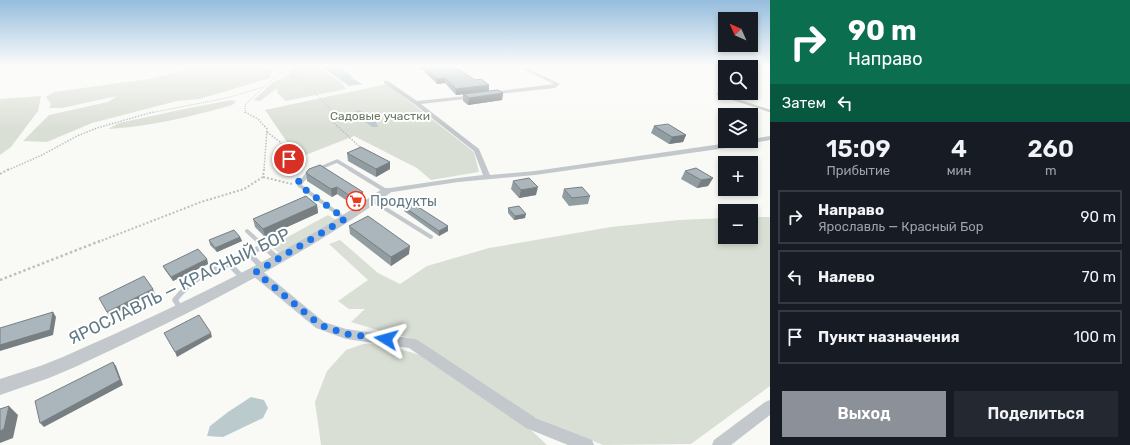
<!DOCTYPE html>
<html lang="ru">
<head>
<meta charset="utf-8">
<style>
  body { margin:0; font-family:Rubik,sans-serif; background:#242831; color:#f1f3f6; height:100vh; display:flex; flex-direction:column; font-size:15px; white-space:nowrap }
  * { box-sizing:border-box; margin:0 }
  p { font-size:13px; color:#9ea1a6 }
  .icon { flex:none; width:22px; height:22px; fill:none; stroke:currentColor; stroke-width:2; stroke-linecap:round; stroke-linejoin:round }
  .map { position:relative; flex:1; overflow:hidden }
  .details { display:flex; flex-direction:column; background:#171b24; width:360px }
  .details>* { flex:none }
  .top-card { background:#0b6e4f; color:#fff; overflow:hidden }
  .needle { width:26px; rotate:315deg }
  .fabs { position:absolute; left:718px; top:12px; display:grid; gap:8px }
  .fabs a { display:grid; place-items:center; width:40px; height:40px; border-radius:0px; background:#171b24; box-shadow:0 2px 6px #0003; font-size:20px }
  .pin { position:absolute; display:grid; place-items:center; width:34px; height:34px; color:#fff; margin:-17px; border:2px solid #fff; border-radius:50%; box-shadow:0 1px 4px #0007 }
  .me { position:absolute; width:44px; margin:-22px; rotate:278deg; stroke-linejoin:round; filter:drop-shadow(0 0 3px #0008) }
  .turn { display:flex; align-items:center; gap:14px; height:84px; padding:0 12px; font-size:18px }
  .turn .icon { width:52px; height:52px; stroke-width:2.5 }
  .turn b { display:block; font-size:28px; line-height:34px }
  .then { display:flex; align-items:center; height:38px; padding:0 12px; background:#0003; gap:8px; font-size:15px }
  .eta { display:flex; justify-content:space-evenly; align-items:center; height:68px; text-align:center }
  .eta b { font-size:24px; font-weight:600; line-height:28px }
  .primary-button { display:flex; gap:8px; margin-top:auto; padding:8px 12px }
  .primary-button a { flex:1; height:46px; border-radius:0px; background:#8c9099; color:#fff; font-size:16px; font-weight:600; line-height:46px; text-align:center }
  .primary-button a+a { background:#242831; color:#f1f3f6 }
  ul { padding:0; list-style:none }
  li { display:flex; align-items:center; gap:12px; height:54px; margin:0 8px 6px; padding:0 4px; border:2px solid #363941; border-radius:0px }
  li div { flex:1 }
  li b { display:block; font-size:15px }
  li em { font-style:normal }
  main { display:flex; flex:1; min-height:0 }
  .map>svg:first-child { display:block }
  .green { fill:#dadfd5 }
  .water { fill:#bacacd }
  .lines { fill:none; stroke-linecap:round; stroke-linejoin:round }
  .path-far3 { stroke:#bcc0c3; stroke-width:1; stroke-dasharray:1 1; stroke-linecap:butt }
  .path-far2 { stroke:#bcc0c3; stroke-width:1.5; stroke-dasharray:1.5 1.5; stroke-linecap:butt }
  .path-far1 { stroke:#bcc0c3; stroke-width:2; stroke-dasharray:2 2; stroke-linecap:butt }
  .path { stroke:#bcc0c3; stroke-width:2.5; stroke-dasharray:2.5 2.5; stroke-linecap:butt }
  .service-far3 { stroke:#c2c8cb; stroke-width:2.5 }
  .service-far2 { stroke:#c2c8cb; stroke-width:3.5 }
  .service-far1 { stroke:#c2c8cb; stroke-width:4 }
  .service { stroke:#c2c8cb; stroke-width:5.5 }
  .minor { fill:#c2c8cb; fill-rule:evenodd }
  .tertiary { fill:#c2c8cb; fill-rule:evenodd }
  .wall { fill:#929da1 }
  .shaded-wall { fill:#777f83 }
  .building { fill:#aab6bb; stroke:#777f83 }
  .route { stroke:#1a73e8; stroke-width:7; stroke-dasharray:0 12.6 }
  .labels { text-anchor:middle; stroke-width:4; stroke-linejoin:round; paint-order:stroke }
  .far-park-label { font-size:12px; fill:#697a61; stroke:#fff }
  .poi-label { font-size:14px; fill:#617984; stroke:#fff; text-anchor:start }
  .near-street-label { font-size:17px; fill:#617984; stroke:#fff }
</style>
</head>
<body>
<main>
<div class="map">
<svg width="770" height="445" viewBox="0 0 770 445">
  <rect width="100%" height="100%" fill="#f9f9f6"/>
  <path class="green" d="M181,66H280L268,69H273L270,78L199,99L177,101L92,123L47,142L23,141L49,115L108,102L117,96L62,108H49L51,104L46,97L54,92L149,79L185,70Z
    M291,66H316L340,81L346,89L286,101L278,94L277,89L280,86L260,101L254,100L272,83L289,75Z
    M387,84L474,152L479,172L431,180L417,168L354,136L298,158L265,110Z
    M41,96L38,111L11,147L0,155V99Z
    M232,100L236,102L232,105C195,116 146,127 108,129L119,123L189,108Z
    M328,215L336,220L279,253L271,246Z
    M751,217H770V386L691,444L603,445L534,417L414,339L388,333L351,322L365,309H349L338,301L368,280L329,244L340,240L378,273L400,284L427,266L489,248L611,227L679,220L725,218V237H751Z
    M380,343L420,355L531,430L547,445H321L315,402L327,371L346,350L363,344Z"/>
  <path class="water" d="M321,66H338L351,75L353,79L363,84L349,86Z
    M359,110C366,113 377,119 378,127H372L361,119L353,120L351,119L358,116L355,111Z
    M251,397L264,400L268,408L263,418L223,437L207,436L210,426L228,412Z"/>
  <g class="lines">
    <path class="path-far3" d="M368,66L381,77
      M283,73L306,83L334,113
      M150,113L227,98L263,87
      M245,113V105L268,83L284,71L287,66"/>
    <path class="path-far2" d="M245,112L258,119L267,129L264,170
      M333,112L334,113L333,122L362,149
      M267,132L280,142L296,170
      M8,170L42,155L77,136L97,128L153,112"/>
    <path class="path-far1" d="M296,169L298,173
      M0,174L9,169
      M263,177L292,184
      M98,242L201,202L244,189L263,177L264,169"/>
    <path class="path" d="M0,280L100,241"/>
    <path class="service-far3" d="M718,94L770,111"/>
    <path class="service-far2" d="M318,169L337,161L352,170"/>
    <path class="service-far1" d="M350,169L386,191
      M309,172L299,185L345,219
      M373,201L431,237
      M247,231L259,242"/>
    <path class="service" d="M258,241L278,259
      M263,246L252,252L251,256L263,268
      M181,309L175,300C189,282 207,271 229,264L243,278"/>
    <path class="minor" d="M516,66H523L560,84L555,88L489,95L488,94L491,92L554,84Z
      M384,81H388L417,101L476,95V97L474,98L421,104L479,149L490,175L535,171L742,141H751V139L770,136V140L726,148L535,175L458,182L386,193H383L382,191L383,189L458,178L483,175L474,151L414,104L384,83Z
      M256,268L260,269L324,322L346,329L416,339L536,418L592,440L594,445H568L526,428L409,348L346,339L316,328L252,275L251,272L252,269Z
      M770,400V415L731,445H712L714,440L765,402Z"/>
    <path class="tertiary" d="M386,188L390,189L391,191L390,193C292,264 184,316 75,367L49,378L0,395V379L40,366L63,357C173,308 283,258 382,189Z"/>
  </g>
  <path class="wall" d="M417,66H454L489,91L456,95L445,83L437,84L423,70Z
    M503,93L502,100L468,105L463,101V94Z
    M654,126L686,135L683,142L669,144L651,133Z
    M347,153L390,162V169L376,177L348,161Z
    M685,171L713,178L708,186L697,188L681,179Z
    M306,173L363,192V200L353,205L337,194L332,197L307,181Z
    M513,181L536,195L519,198L511,189Z
    M564,189L590,196L588,204L569,206L562,197Z
    M317,205L318,213L265,237L255,227L253,219Z
    M404,207L448,226V231L439,236L404,211Z
    M508,208L525,218L514,220L508,213Z
    M349,226L409,254L391,266L350,234Z
    M240,237L242,241L217,252L210,245L209,240Z
    M207,259L208,264L173,281L165,270L163,266Z"/>
  <path class="shaded-wall" d="M445,78V83L437,84V79Z
    M489,85V91L456,95V89Z
    M503,93L502,100L468,105L469,98Z
    M686,135L683,142L669,144L672,137Z
    M390,162V169L376,177V169Z
    M713,178L708,186L697,188L701,180Z
    M337,187V194L332,197L331,189Z
    M538,187L536,195L519,198L521,190Z
    M363,192V200L353,205V198Z
    M317,205L318,213L265,237L263,229Z
    M526,214L525,218L514,220L515,216Z
    M448,226V231L439,236V231Z
    M240,237L242,241L217,252L215,248Z
    M410,246L409,254L391,266V257Z
    M207,259L208,264L173,281L171,277Z
    M153,289L155,294L109,316L107,312Z
    M53,312L56,317L53,335L0,351V345Z
    M211,333L212,337L177,357L175,352Z
    M113,362L116,366L123,385L44,427L40,423Z
    M9,406L18,415L13,438L0,443V431Z"/>
  <path class="building" d="M425,66H454L475,80L481,79L489,85L456,89L445,78L437,79Z
    M498,90L503,93L469,98L463,94Z
    M668,124L686,135L672,137L654,126Z
    M361,147L390,162L376,169L347,153Z
    M320,165L363,192L353,198L337,187L331,189L306,173L309,169Z
    M696,168L713,178L701,180L685,171Z
    M529,178L538,187L521,190L513,181Z
    M582,187L590,196L572,198L564,189Z
    M306,196L317,205L263,229L253,219Z
    M412,203L448,226L439,231L404,207Z
    M519,206L526,214L515,216L508,208Z
    M368,216L410,246L391,257L349,226Z
    M234,230L240,237L215,248L209,240Z
    M198,249L207,259L171,277L163,266Z
    M144,276L153,289L107,312L99,298Z
    M53,312L50,330L0,345V328Z
    M199,315L211,333L175,352L164,333Z
    M113,362L120,380L40,423L35,401Z
    M9,406L4,429L0,431V409Z"/>
  <linearGradient id="sky" x2="0" y2="1"><stop stop-color="#95bddd"/><stop offset="0.51" stop-color="#fcfcfb"/><stop offset="1" stop-color="#fcfcfb" stop-opacity="0"/></linearGradient>
  <rect width="770" height="129" fill="url(#sky)"/>
  <g class="lines">
    <path class="route" d="M289,159L298,172L299,185L345,219L256,272L320,325L346,334L386,339"/>
  </g>
  <defs>
    <symbol id="supermarket-ring" viewBox="-11 -11 22 22"><circle r="9.5" fill="#fff" stroke="#f2371d" stroke-width="1.5"/><path d="M-6-5.5h2.5l.6 2H6L4.5 2H-2.5L-4.4-4H-6ZM-1.5 3.2a1.3 1.3 0 1 0 .1 0ZM3 3.2a1.3 1.3 0 1 0 .1 0Z" fill="#f2371d"/></symbol>
  </defs>
  <g fill-rule="evenodd">
    <use href="#supermarket-ring" x="345" y="190" width="22" height="22"/>
  </g>
  <g class="labels">
    <g class="far-park-label">
      <text x="380" y="120">Садовые участки</text>
    </g>
    <g class="poi-label">
      <text x="370" y="206">Продукты</text>
    </g>
    <g class="near-street-label">
      <text transform="translate(179 286) rotate(-26)" y="6">ЯРОСЛАВЛЬ — КРАСНЫЙ БОР</text>
    </g>
  </g>
</svg>
<div class="fabs">
<a><svg class="needle" viewBox="-14 -14 28 28"><path d="M0-13l5 13h-10z" fill="#e53935"/><path d="M0 13l5-13h-10z" fill="#9ea1a6"/></svg></a>
<a><svg class="icon" aria-label="search" viewBox="0 0 24 24"><circle cx="10" cy="10" r="6"/><path d="M15 15l6 6"/></svg></a>
<a><svg class="icon" aria-label="layers" viewBox="0 0 24 24"><path d="M12 4l9 5-9 5-9-5zM3 14l9 5 9-5"/></svg></a>
<a>+</a>
<a>−</a>
</div>
<div class="pin" style="left:289px;top:159px;background:#d93025"><svg class="icon" aria-label="arrive" viewBox="0 0 24 24"><path d="M6 21V4h12l-3 4 3 4H6"/></svg></div>
<svg class="me" style="left:386px;top:339px" viewBox="-20 -20 40 40"><path d="M0-17L14 15 0 8-14 15z" fill="#1a73e8" stroke="#fff" stroke-width="4"/></svg>
</div>
<section class="details">
<div class="top-card">
<div class="turn"><svg class="icon" aria-label="right" viewBox="0 0 24 24"><path d="M7 20v-9h11M14 6l5 5-5 5"/></svg><div><b>90 m</b>Направо</div></div>
<div class="then">Затем<svg class="icon" aria-label="left" viewBox="0 0 24 24"><path d="M17 20v-9H6M10 6l-5 5 5 5"/></svg></div>
</div>
<div class="eta">
<div><b>15:09</b><p>Прибытие</p></div>
<div><b>4</b><p>мин</p></div>
<div><b>260</b><p>m</p></div>
</div>
<ul>
<li><svg class="icon" aria-label="right" viewBox="0 0 24 24"><path d="M7 20v-9h11M14 6l5 5-5 5"/></svg><div><b>Направо</b><p>Ярославль — Красный Бор</p></div><em>90 m</em></li>
<li><svg class="icon" aria-label="left" viewBox="0 0 24 24"><path d="M17 20v-9H6M10 6l-5 5 5 5"/></svg><div><b>Налево</b></div><em>70 m</em></li>
<li><svg class="icon" aria-label="arrive" viewBox="0 0 24 24"><path d="M6 21V4h12l-3 4 3 4H6"/></svg><div><b>Пункт назначения</b></div><em>100 m</em></li>
</ul>
<div class="primary-button"><a>Выход</a><a>Поделиться</a></div>
</section>
</main>
</body>
</html>
